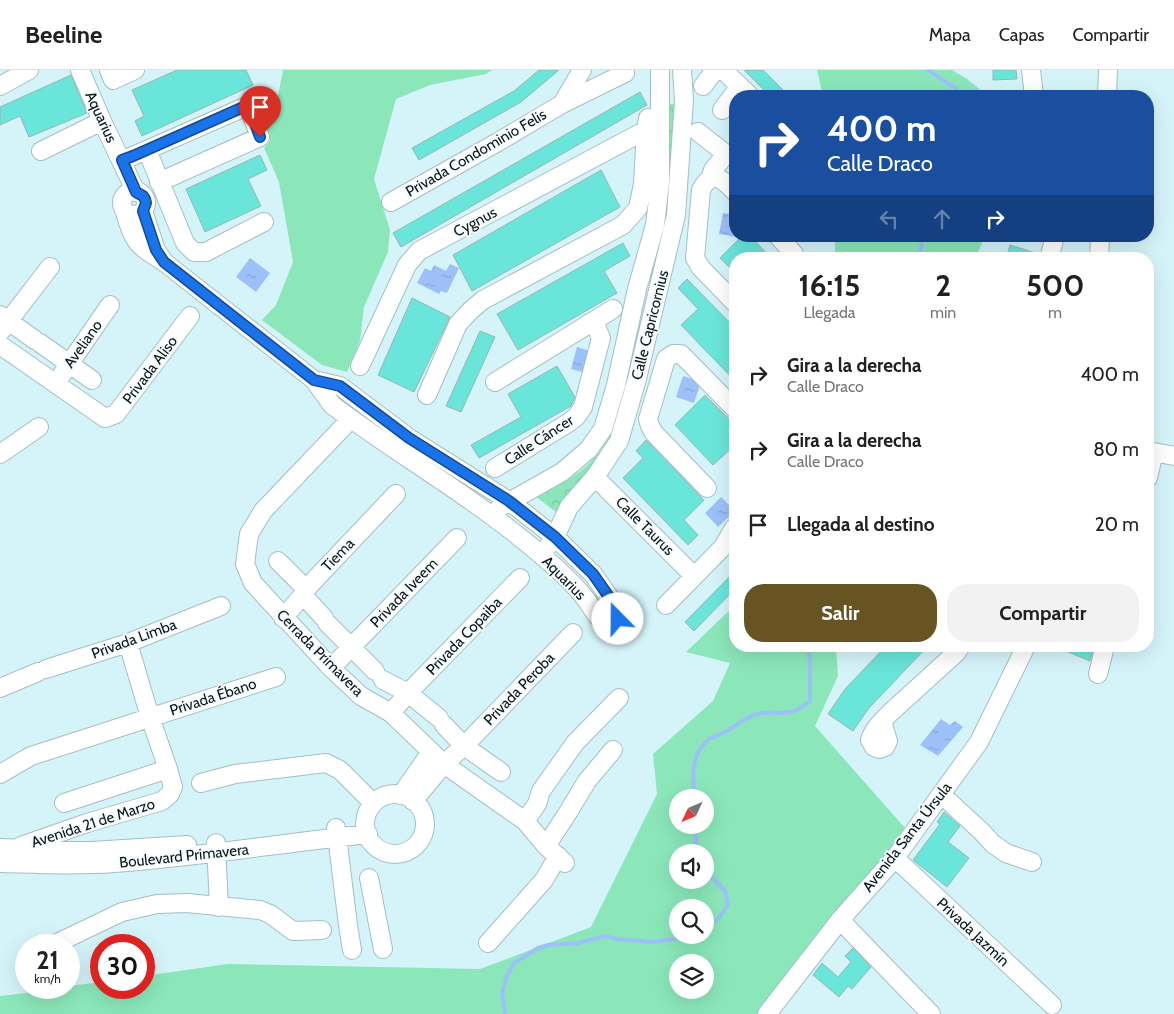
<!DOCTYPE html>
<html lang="es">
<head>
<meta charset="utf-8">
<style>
  body { margin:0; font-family:Cabin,sans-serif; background:#f2f2f2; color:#202124; height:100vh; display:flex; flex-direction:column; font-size:19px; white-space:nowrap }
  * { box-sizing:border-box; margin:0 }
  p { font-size:16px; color:#757577 }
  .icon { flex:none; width:28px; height:28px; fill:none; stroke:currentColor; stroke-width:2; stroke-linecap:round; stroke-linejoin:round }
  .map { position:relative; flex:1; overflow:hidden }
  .drawer { position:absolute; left:729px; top:182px; width:425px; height:400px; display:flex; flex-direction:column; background:#fff; border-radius:20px; box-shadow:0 5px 20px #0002 }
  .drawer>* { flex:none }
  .top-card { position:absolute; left:729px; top:20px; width:425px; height:152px; border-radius:20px; box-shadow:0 5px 20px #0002; background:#1a4fa0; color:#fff; overflow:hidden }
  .needle { width:32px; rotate:226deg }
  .buttons { position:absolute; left:669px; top:719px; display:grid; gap:10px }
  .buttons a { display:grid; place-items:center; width:45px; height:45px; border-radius:50%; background:#fff; box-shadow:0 5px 20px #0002; font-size:25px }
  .speed { position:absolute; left:15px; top:864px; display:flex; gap:10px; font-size:25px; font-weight:700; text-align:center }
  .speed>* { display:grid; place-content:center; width:65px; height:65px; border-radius:50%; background:#fff; box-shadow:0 5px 20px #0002; line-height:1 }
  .speed small { font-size:12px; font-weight:400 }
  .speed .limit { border:8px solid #d22; background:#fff; color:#111 }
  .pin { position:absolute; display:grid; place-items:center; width:42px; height:42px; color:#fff; margin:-51px -21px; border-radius:50% 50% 50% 0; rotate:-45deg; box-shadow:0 0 5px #0007 }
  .pin .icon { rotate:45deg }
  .me { position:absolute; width:55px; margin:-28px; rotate:338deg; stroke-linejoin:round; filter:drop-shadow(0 0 4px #0008) }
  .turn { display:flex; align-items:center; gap:18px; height:105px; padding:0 15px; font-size:22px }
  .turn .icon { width:65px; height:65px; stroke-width:2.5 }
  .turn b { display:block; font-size:35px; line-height:42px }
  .lanes { display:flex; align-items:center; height:48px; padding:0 15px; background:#0003; justify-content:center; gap:25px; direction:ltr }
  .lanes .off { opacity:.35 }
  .eta { display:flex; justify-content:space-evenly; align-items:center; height:85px; text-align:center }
  .eta b { font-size:30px; font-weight:700; line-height:35px }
  .action { display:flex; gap:10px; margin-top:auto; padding:10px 15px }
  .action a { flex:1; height:58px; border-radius:20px; background:#675422; color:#fff; font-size:20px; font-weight:700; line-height:58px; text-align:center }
  .action a+a { background:#f2f2f2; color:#202124 }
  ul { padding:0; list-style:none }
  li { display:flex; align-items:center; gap:15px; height:75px; padding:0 15px }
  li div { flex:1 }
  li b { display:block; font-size:19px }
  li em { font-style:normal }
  header { display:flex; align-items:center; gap:30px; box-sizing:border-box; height:70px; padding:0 25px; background:#fff; border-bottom:1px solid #e0e0e0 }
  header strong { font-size:24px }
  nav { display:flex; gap:28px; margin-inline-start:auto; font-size:18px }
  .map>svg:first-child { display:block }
  .green { fill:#8be7ba; fill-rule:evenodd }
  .park { fill:url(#park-crowns) }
  .water { fill:url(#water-ripples) }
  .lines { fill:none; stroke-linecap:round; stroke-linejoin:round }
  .stream { stroke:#9ec0f9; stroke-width:4 }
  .building { fill:#6ae5d9; stroke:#99b6b2 }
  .minor-casing { stroke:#a2bfc5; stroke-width:20 }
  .minor { stroke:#fff; stroke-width:18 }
  .route-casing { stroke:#114b97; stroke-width:12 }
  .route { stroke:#1a73e8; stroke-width:9 }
  .labels { text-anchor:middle; stroke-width:4; stroke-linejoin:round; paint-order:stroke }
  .street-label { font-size:15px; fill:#0a1517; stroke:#f6fcfd }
</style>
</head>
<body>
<header>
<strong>Beeline</strong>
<nav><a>Mapa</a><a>Capas</a><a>Compartir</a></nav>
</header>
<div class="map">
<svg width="1174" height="944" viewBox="0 0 1174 944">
  <defs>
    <pattern id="park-crowns" width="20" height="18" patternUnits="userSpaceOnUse" patternTransform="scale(1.25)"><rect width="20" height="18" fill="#8be7ba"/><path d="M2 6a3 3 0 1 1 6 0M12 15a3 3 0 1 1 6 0" fill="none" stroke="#77c59f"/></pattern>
    <pattern id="water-ripples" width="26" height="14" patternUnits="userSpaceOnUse" patternTransform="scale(1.25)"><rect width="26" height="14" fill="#9ec0f9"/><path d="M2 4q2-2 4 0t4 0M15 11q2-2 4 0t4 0" fill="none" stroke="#87a4d5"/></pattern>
  </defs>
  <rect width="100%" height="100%" fill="#d5f4fa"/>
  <path class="green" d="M283,0H492L486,4L430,15L396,29L374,109L390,160L388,182L364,237L360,271L347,302L322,295L262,250L276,235L293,192L279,112L264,78L270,71L260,43L276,36Z
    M817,0H952L967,9L988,26H823Z
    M835,166H985L975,189H835Z
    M735,535V576H836L838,606L815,656L905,758L840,850L767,944H0V926L69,918V916L101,912V918H144V906L228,894L480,899L591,857L657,724L653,684L713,631L730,593L686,582ZM678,728H705V755H678ZM678,782H705V810H678ZM678,838H705V865H678ZM678,892H705V920H678Z"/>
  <path class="park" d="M666,34H674L676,90L657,210L650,208L667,132L670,100Z
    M609,370L615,375L561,446L535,426C572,409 584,403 609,370Z"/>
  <path class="water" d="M723,143L735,145V166L737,167L719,164Z
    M250,188L270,203L256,222L236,207Z
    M450,194L459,198L447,223L441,221L439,224L417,213L425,198L431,201L434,195L446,201Z
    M577,277L596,283L590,304L571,299Z
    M683,306L701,312L694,333L676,327Z
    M721,427L735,441L718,457L705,443Z
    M941,649L950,655L955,651L963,657L938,686L920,675Z"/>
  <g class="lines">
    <path class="stream" d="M928,0L955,18L962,26
      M919,189L923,166
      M694,728C693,707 690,685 708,670C714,666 723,664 729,660C737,655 746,647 756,644C780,639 788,650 810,631V592L808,576
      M694,755L697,782
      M705,800L725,821L728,835C722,844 715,854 705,857
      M505,944L502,923L507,906L514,893L538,878L548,875L578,873L605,866L617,869L652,872L674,869L684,865"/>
  </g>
  <path class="building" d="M177,0H246L253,15L142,66L135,51L144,46L132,20Z
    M539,0H559L521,32L419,90L412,78L514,21Z
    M744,0H763L789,26H770Z
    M993,0H1016L1017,9L993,10Z
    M71,5L87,43L29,67L20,46L0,55V37Z
    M640,22L647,35L401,177L393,163Z
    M260,85L267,100L248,109L261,136L205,162L186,119Z
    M601,100L620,137L472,221L453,185Z
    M742,166H750L772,189H735V203L720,188Z
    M623,173L630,186L604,201L617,223L518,280L497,244Z
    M1010,175L1039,184V189H1006Z
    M687,209L735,258V311L681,255L698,239L678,218Z
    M412,228L450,247L414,322L378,305Z
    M480,261L495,267L461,342L446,336Z
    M557,296L575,327L571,336L479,388L471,375L521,347L508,324Z
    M705,325L735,355V375L713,395L675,355Z
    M646,370L704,430L684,450L698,465L688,475L623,408L643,388L636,381Z
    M735,501V519L694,561L685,552Z
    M886,576H928L869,638L853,661L828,644L845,619Z
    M1054,576H1094L1090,591Z
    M944,742L960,756L948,772L969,788L947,817L913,790L940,754L937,752Z
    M853,878L871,897L852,919L848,916L839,927L813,905L822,893L838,907L851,892L845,886Z"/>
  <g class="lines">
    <defs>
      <path id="minor" d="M80,0L102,51L136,122
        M109,0L113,10L135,0
        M723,0L750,26
        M1031,0L1034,26
        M0,16L29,0
        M703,16L715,0
        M1107,26L1108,0
        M562,34L582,0
        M722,40L740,16
        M698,62L726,84L713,100L710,109
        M147,80L185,173L194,182H206L264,152
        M41,81L102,51
        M122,90L133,86L254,33
        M159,112L260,67L248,35
        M122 133a12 12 0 1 1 24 0a12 12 0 1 1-24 0Z
        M735,122C723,109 712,99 701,120L695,188L701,198L735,233
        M391,132L498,72L562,34L625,3
        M143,141L156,180L164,192
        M125,142C133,173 138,176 164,192L314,310L332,335C400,386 475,428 540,484C555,497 572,511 584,527C595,540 593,546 609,554L618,549L614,534L593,504L555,467L509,431L409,368L340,316L314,310
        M778,166L794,184
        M1049,189L1055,166
        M1099,189L1100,166
        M0,245L35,270
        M0,262L50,197
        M40,273L92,310
        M0,275L105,348L116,344L190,246
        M360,296L407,195L419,181L646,60L648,48
        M495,312L613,239
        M56,313L110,235
        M427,325L458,254L470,241L483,230L623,155L638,138L643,114L646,60
        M345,355L263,441L249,464L245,494L253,513L331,598L361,626L391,643L444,694L525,751L546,776L565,793
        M1148,381L1174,386
        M0,384L39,357
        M495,398L568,353L576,347L583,337L601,268L597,259L589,253
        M595,407L694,506
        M1148,408L1154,382
        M707,418L654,363L650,356L648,349L666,289L673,284H681L735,339
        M500,437L562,402L588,380L603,359L616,315L637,219L655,155L660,112V0
        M549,475L555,467L569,437L595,407L619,371L637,309L676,145L684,30L682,0
        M278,491L306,519
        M303,525L324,548
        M666,535L723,477L734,458
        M283,548L303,525L306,519L396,424
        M327,553L375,601
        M331,598L457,468
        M46,599L128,573L221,536
        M1098,604L1105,576
        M383,610L408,623L439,648
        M0,618L38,602
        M391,643L408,623L520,508
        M882,651L888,671L885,677L879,679L874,677L870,670C873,659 883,650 891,642L956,583L961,576
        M444,655L464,676L501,702
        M0,704L31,686L276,607
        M201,713L235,704L326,693L340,700L373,733
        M941,724L982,762L993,774L1006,783L1032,792
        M365 754a30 30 0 1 1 60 0a30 30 0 1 1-60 0Z
        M401,725L431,682
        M413,731L444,694L464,676L573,563
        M64,733L168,699
        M525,751L537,734L541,721L575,673L619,628
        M336,758L348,855L352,880
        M216,773L219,837
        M21,776L87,753L162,731L170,724L173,717L168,699L150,647L128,573
        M546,776L567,744L587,711L613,680
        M0,778L92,781L187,775
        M895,788L1052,935
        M0,793C38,794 76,796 114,793C199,787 283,773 368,764
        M369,808L383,879
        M840,850L931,944
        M488,873L544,810L558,786
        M53,875L122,842L157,834L187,833L260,840L270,844L293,861L322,860
        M767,944L840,850L895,788L979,672L1026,576"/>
    </defs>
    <use href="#minor" class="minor-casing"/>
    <use href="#minor" class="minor"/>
  </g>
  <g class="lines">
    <defs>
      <path id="route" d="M260,67L248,35L133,86L122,90L136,122L143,126L145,129L146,133L143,141L156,180L164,192L314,310L340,316L409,368L509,431L555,467L593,504L614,534L618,549"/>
    </defs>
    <use href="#route" class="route-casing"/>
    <use href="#route" class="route"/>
  </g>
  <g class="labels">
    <g class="street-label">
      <text transform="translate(101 47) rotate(65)" y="5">Aquarius</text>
      <text transform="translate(476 83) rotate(-30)" y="5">Privada Condominio Felis</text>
      <text transform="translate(475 152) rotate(-28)" y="5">Cygnus</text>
      <text transform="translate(650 255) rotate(-76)" y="5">Calle Capricornius</text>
      <text transform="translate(83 274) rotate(-55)" y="5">Aveliano</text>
      <text transform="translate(150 300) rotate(-53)" y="5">Privada Aliso</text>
      <text transform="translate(539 370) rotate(-33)" y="5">Calle Cáncer</text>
      <text transform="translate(645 456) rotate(45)" y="5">Calle Taurus</text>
      <text transform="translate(338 485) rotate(-46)" y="5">Tiema</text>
      <text transform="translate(564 508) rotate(45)" y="5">Aquarius</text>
      <text transform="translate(404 523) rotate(-46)" y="5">Privada Iveem</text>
      <text transform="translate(464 566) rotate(-46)" y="5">Privada Copaiba</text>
      <text transform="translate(134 569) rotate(-20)" y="5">Privada Limba</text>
      <text transform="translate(320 583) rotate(45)" y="5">Cerrada Primavera</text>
      <text transform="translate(519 619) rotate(-46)" y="5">Privada Peroba</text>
      <text transform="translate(213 627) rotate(-18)" y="5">Privada Ébano</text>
      <text transform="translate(93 753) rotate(-18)" y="5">Avenida 21 de Marzo</text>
      <text transform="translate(907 767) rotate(-52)" y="5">Avenida Santa Úrsula</text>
      <text transform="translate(184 786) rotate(-6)" y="5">Boulevard Primavera</text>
      <text transform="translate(973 862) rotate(43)" y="5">Privada Jazmín</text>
    </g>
  </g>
</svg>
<div class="buttons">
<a><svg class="needle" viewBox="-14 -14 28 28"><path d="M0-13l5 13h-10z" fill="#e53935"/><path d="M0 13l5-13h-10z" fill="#757577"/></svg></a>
<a><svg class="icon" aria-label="sound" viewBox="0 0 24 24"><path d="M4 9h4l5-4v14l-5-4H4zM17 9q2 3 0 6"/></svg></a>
<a><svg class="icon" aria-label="search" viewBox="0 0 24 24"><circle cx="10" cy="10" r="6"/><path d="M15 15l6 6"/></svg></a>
<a><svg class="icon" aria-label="layers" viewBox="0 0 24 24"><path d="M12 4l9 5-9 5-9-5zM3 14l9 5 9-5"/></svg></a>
</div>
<div class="speed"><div>21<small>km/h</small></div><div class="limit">30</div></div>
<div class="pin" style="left:260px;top:67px;background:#d93025"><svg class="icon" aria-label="arrive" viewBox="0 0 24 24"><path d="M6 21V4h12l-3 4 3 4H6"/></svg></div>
<svg class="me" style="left:618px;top:549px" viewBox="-20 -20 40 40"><circle r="19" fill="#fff"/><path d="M0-13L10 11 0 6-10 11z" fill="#1a73e8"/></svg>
<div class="top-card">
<div class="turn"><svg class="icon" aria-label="right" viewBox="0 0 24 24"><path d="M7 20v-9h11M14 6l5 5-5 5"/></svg><div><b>400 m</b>Calle Draco</div></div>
<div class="lanes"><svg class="icon off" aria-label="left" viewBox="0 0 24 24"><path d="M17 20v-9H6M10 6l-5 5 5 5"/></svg><svg class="icon off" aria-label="ahead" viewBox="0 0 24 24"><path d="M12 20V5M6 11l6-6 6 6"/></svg><svg class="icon" aria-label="right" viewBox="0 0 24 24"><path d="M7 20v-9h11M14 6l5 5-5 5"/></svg></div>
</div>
<section class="drawer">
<div class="eta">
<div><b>16:15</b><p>Llegada</p></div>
<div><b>2</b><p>min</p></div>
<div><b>500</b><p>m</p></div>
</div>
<ul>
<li><svg class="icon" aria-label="right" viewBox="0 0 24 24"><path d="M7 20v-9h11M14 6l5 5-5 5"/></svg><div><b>Gira a la derecha</b><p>Calle Draco</p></div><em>400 m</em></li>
<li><svg class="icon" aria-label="right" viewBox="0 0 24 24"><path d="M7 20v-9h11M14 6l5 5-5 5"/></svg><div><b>Gira a la derecha</b><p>Calle Draco</p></div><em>80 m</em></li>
<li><svg class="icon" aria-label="arrive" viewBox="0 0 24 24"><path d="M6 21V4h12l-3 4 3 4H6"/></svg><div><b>Llegada al destino</b></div><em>20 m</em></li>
</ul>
<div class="action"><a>Salir</a><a>Compartir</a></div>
</section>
</div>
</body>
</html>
